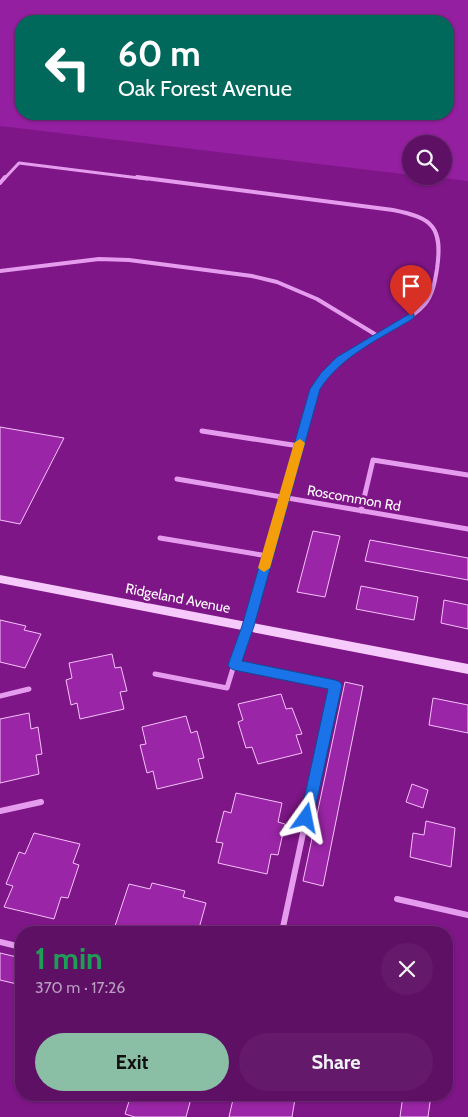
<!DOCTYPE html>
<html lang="en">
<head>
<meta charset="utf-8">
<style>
  body { margin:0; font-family:Cabin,sans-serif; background:#64196b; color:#f1f3f6; height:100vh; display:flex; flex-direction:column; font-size:19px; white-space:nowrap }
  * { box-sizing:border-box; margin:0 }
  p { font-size:16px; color:#b99dbf }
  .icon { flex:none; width:28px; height:28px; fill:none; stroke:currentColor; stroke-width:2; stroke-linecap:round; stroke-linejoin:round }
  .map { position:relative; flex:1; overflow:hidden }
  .panel { position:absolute; left:15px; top:926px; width:438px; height:175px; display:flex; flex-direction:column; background:#5e1065; border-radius:20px; box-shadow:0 1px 4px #0004,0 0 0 1px #733079 }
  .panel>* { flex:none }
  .guide { position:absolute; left:15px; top:15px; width:439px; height:105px; border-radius:20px; box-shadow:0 1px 4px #0004,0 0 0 1px #733079; background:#00695c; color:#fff; overflow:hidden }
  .fabs { position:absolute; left:402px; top:135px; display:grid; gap:10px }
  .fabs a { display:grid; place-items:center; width:50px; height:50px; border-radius:50%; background:#5e1065; box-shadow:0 1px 4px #0004,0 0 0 1px #733079; font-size:25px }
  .pin { position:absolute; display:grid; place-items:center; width:42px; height:42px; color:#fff; margin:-51px -21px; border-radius:50% 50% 50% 0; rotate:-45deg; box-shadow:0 0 5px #0007 }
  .pin .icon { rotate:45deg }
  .me { position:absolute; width:55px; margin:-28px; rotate:12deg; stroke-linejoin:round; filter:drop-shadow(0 0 4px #0008) }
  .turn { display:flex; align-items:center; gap:18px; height:105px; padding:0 20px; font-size:22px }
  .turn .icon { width:65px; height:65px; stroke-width:2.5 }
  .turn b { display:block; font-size:35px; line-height:42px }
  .round { display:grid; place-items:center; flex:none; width:52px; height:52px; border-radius:26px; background:#64196b }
  .head { display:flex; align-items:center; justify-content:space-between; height:85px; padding:0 20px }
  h1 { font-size:30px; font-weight:800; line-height:38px; color:#1e9e55 }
  .action { display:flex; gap:10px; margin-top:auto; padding:10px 20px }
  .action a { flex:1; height:58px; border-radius:30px; background:#8abfa5; color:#111; font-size:20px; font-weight:800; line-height:58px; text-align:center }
  .action a+a { background:#64196b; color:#f1f3f6 }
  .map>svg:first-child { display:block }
  .green { fill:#951fa1; fill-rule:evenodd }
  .building { fill:#9a25a6; stroke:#f5c2fa }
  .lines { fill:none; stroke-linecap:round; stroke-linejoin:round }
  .street-far3 { stroke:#e69cee; stroke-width:3 }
  .street-far2 { stroke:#e69cee; stroke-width:4 }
  .street-far1 { stroke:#e69cee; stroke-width:5 }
  .street { stroke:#e69cee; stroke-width:6 }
  .secondary { fill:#f6cafa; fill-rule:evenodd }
  .route { fill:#1a73e8; stroke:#114b97 }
  .slow { fill:#f59e0b }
  .labels { text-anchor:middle; stroke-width:5; stroke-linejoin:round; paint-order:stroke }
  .street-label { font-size:14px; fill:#fff; stroke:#7e1687 }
</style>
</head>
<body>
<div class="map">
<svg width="468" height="1117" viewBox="0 0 468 1117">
  <rect width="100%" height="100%" fill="#7e1687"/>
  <path class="green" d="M0,0H468V181L425,176H444V144H411V175L0,126ZM21,21H448V114H21Z"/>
  <path class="building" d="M0,427L64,438L20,524L0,520Z
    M313,531L340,536L325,597L297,592Z
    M370,540L468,558V580L365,561Z
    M361,586L418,597L414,620L356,609Z
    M444,600L468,605V629L441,623Z
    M0,620L26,626L24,630L41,634L25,668L0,662Z
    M112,654L115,668L121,667L127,691L120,692L124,709L80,719L77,703L71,705L66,680L72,678L69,663Z
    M345,682L363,686L323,886L303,881Z
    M281,694L286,709L292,708L302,734L296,735L302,753L258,764L252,747L246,748L238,722L243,720L238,704Z
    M433,698L468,705V733L429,725Z
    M29,713L31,729L38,727L42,754L36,755L39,774L0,783V719Z
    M186,716L191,733L197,731L204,758L198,759L203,778L157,789L153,771L147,773L140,745L146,744L142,727Z
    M412,784L428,790L423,808L406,802Z
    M236,793L282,803L278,822L285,824L278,855L271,854L267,874L218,863L223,843L216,842L224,811L231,813Z
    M426,821L455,828L451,867L410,857L413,833L424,835Z
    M34,833L80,844L73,863L79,865L68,898L61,897L54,919L4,907L13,886L6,884L19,852L25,854Z
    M152,883L185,891L183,897L206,903L198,932H113L129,884L150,889Z
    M0,953L21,958V985L0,980Z
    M131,1095H192L186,1117H135L125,1114Z
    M234,1095H280L295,1099L292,1117H229Z
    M403,1095H431L428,1117H400Z"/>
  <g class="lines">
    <path class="street-far3" d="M4,179L19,163L147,179"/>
    <path class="street-far2" d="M137,177L393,210C433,218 443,227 437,269C435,281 433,294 425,304C416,315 403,322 391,328C367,342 326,364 315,390C312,397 311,405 309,412
      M0,183L5,177
      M0,271L99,259L129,260L252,276L277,282L317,299L378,336"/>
    <path class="street-far1" d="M309,411L248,627L234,665L335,685L328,718
      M202,431L299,446
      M177,479L468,529
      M361,511L373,460L468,475
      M160,538L268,556
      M155,674L227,688L234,665
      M0,696L29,689"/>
    <path class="street" d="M0,811L41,802
      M397,899L468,915
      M282,932L328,716
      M0,942L21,947"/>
    <path class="secondary" d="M0,575L468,664V674L0,583Z"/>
  </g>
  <path class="route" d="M411,313L414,314V318C381,338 341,356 320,389L254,626L242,661L335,680L340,682L342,685L313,818L311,823L306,825L302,823L300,818L328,689L234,670L230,668L228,665L242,626L310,389L321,373L337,357Z"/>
  <path class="slow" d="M300,439L305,443L270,568L264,572L258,568L294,443Z"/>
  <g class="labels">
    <g class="street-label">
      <text transform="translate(354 498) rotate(10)" y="5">Roscommon Rd</text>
      <text transform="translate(178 598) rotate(11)" y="5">Ridgeland Avenue</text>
    </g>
  </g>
</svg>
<div class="fabs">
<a><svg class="icon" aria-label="search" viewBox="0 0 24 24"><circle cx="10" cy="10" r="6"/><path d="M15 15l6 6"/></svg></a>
</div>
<div class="pin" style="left:411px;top:316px;background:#d93025"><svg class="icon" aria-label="arrive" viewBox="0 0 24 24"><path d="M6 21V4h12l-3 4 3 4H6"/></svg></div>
<svg class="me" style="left:306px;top:818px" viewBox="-20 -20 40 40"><path d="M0-17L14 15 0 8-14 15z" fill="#1a73e8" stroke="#fff" stroke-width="4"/></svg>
<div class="guide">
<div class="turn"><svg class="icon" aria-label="left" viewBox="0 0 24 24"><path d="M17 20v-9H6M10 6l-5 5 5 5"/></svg><div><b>60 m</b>Oak Forest Avenue</div></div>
</div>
<section class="panel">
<div class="head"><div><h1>1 min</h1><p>370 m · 17:26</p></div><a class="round"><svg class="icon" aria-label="close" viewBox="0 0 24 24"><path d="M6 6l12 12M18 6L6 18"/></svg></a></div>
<div class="action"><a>Exit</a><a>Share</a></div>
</section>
</div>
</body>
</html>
